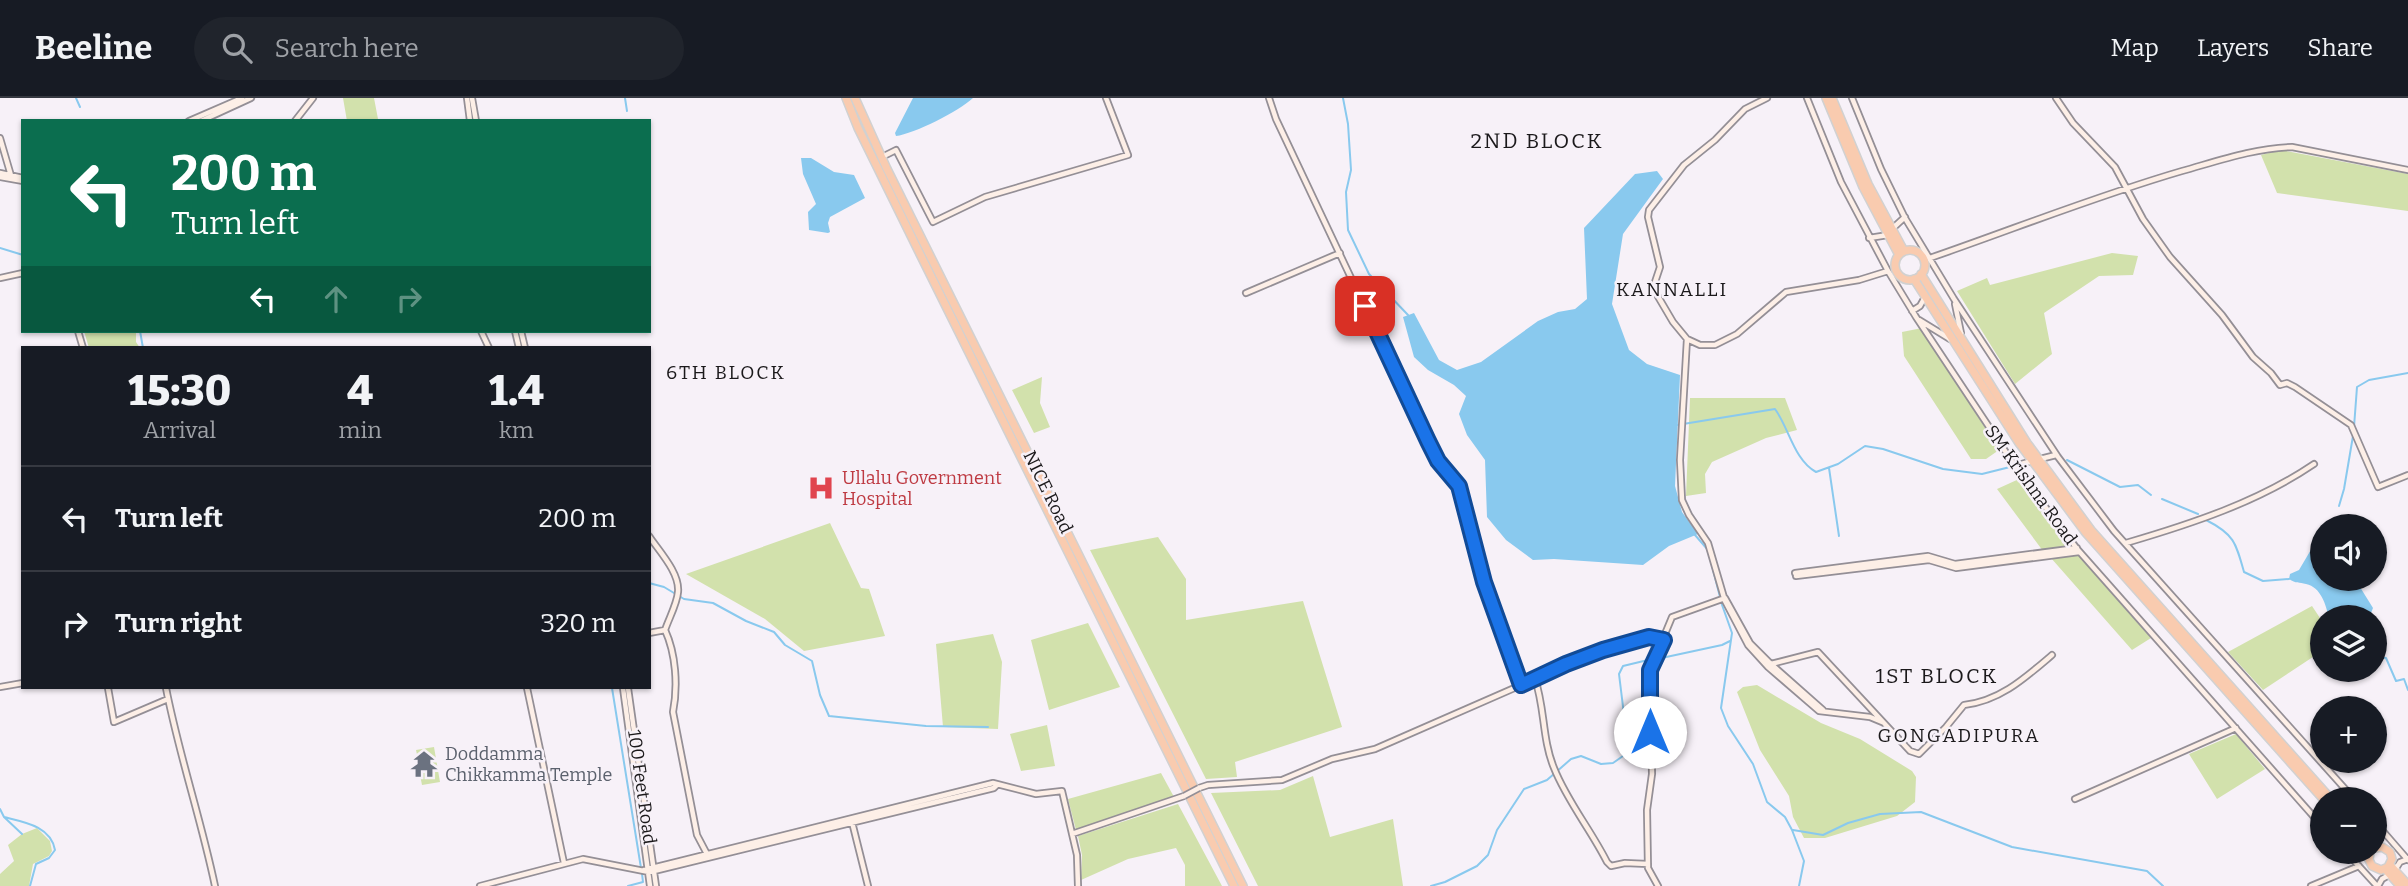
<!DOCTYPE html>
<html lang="en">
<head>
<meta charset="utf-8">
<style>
  body { margin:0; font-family:Bitter,serif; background:#20242c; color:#f1f3f6; height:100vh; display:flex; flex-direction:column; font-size:26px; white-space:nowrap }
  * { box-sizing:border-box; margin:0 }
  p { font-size:23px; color:#9ea1a6 }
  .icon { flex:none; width:38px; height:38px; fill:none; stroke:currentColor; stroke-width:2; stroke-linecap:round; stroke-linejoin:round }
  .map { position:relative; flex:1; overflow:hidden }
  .side { position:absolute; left:21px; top:248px; width:630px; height:343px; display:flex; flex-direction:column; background:#171b24; border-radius:0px; box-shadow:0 2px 5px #0004 }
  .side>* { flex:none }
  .top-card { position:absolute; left:21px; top:21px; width:630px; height:214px; border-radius:0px; box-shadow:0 2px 5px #0004; background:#0b6e4f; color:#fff; overflow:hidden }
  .controls { position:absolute; left:2310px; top:416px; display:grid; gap:14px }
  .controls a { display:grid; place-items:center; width:77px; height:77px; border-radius:50%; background:#171b24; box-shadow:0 2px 5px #0004; font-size:35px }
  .pin { position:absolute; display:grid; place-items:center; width:60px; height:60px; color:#fff; margin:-30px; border-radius:14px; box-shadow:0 4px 10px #0006 }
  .me { position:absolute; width:77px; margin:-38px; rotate:0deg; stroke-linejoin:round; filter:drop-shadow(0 0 5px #0008) }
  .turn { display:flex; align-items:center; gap:24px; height:147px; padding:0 35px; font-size:32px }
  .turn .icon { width:91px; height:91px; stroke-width:2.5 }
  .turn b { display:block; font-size:49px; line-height:60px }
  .lanes { display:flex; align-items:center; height:66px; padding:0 35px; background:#0003; justify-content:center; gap:35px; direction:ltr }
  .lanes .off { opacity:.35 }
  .eta { display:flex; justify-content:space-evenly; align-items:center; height:119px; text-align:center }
  .eta b { font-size:42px; font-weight:800; line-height:49px }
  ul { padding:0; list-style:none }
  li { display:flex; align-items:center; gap:21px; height:105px; padding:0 35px; border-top:2px solid #363941 }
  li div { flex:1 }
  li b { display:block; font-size:26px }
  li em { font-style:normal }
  header { display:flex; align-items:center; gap:42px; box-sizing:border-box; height:98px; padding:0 35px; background:#171b24; border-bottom:2px solid #363941 }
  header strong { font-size:33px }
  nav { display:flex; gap:38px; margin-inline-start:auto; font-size:24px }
  .search { width:490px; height:63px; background:#20242c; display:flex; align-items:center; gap:18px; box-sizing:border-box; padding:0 24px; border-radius:38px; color:#9ea1a6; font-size:26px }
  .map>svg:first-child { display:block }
  .green { fill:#d2e1ac }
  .water { fill:#89c9ee }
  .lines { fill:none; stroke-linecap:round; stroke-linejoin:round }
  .stream { stroke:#89c9ee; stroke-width:2 }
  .secondary-casing { stroke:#948f96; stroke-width:8 }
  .highway-casing { stroke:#d1d1d1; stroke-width:10 }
  .secondary { stroke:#fdefe7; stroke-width:4.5 }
  .highway { stroke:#f9cbaf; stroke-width:7 }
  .secondary-bridge-casing { stroke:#948f96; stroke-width:8; stroke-linecap:butt }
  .secondary-bridge { stroke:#fdefe7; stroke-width:4.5 }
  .route-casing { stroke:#114b97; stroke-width:18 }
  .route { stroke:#1a73e8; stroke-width:12 }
  .labels { text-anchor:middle; stroke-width:5; stroke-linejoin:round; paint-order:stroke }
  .health-label { font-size:18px; fill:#be3a42; stroke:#f7f1f8; text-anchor:start }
  .street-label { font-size:18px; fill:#1b191b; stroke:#f7f1f8 }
  .worship-label { font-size:18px; fill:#5b616d; stroke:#f7f1f8; text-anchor:start }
  .neighbourhood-label { font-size:19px; letter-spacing:2px; fill:#1b191b; stroke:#f7f1f8 }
  .quarter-label { font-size:21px; letter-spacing:2px; fill:#1b191b; stroke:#f7f1f8 }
</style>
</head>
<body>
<header>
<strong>Beeline</strong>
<div class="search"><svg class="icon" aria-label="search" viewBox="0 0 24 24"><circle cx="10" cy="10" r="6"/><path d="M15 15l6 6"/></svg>Search here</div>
<nav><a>Map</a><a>Layers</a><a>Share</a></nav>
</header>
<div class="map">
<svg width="2408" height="788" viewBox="0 0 2408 788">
  <rect width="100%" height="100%" fill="#f7f1f8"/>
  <path class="green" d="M343,0H374L378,21L347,23Z
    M2281,52L2408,76V113L2277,95L2261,57Z
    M2112,155L2138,158L2133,177L2099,178L2044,215L2052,256L2015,286L1957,193L1987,180L1990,187Z
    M1922,230L1999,352L1986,361H1971L1904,258L1902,234Z
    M84,233H136V244L140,250H89Z
    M1042,279L1040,305L1050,329L1034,335L1012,292Z
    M1690,300H1785L1797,332L1766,340L1712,364L1705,376L1706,395L1686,398Z
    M2019,381L2071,449L2043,453L1997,391Z
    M830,425L861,490L869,491L885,538L804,553L765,521L686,476Z
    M1158,439L1186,481V522L1303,503L1342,629L1235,664L1237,679L1206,681L1090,452Z
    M2079,457L2151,540L2132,552L2051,460Z
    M2312,508L2322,523V553L2263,592L2228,554Z
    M1088,525L1120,589L1049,612L1031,542Z
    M993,536L1002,564L998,631L943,629L936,546Z
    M1757,587L1821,625L1860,641L1912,673L1916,679L1915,704L1897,718L1825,740H1804L1793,719L1789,698L1760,652L1737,594L1743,589Z
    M1047,627L1055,668L1021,673L1010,636Z
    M2236,636L2265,671L2217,701L2189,656Z
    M434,649L440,684L422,687L419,672L430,670L428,659L418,661L416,652Z
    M1161,675L1174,699L1076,732L1068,701Z
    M1313,678L1330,739L1393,721L1403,788H1258L1211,695L1280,692Z
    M1178,706L1222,788H1185V767L1176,750L1128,761L1081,782L1082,757L1078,738Z
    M37,730L50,743L52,753L49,758L33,766L29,788H0V776L14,763L8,747L22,736Z"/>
  <path class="water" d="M913,0H973C959,13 914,36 896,38L895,35Z
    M801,60H811L834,74L854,77L865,100L830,119L828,125L830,134L828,135L809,132L808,114L816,106L803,76Z
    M1657,73L1663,81L1623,136L1612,206L1629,252L1647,266L1680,277L1675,388L1682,414L1698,436L1669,448L1643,467L1554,461L1533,462L1506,442L1487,419L1485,362L1467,337L1459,316L1466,298L1454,287L1428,272L1414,259L1403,219L1414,215L1439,262L1457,272L1481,264L1538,223L1558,214L1575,211L1587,201L1584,130L1635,76Z
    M2322,433V481H2355L2373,510L2369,520H2329C2326,507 2321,489 2306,486C2299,484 2296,486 2289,481L2290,476L2299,472Z"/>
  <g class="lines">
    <path class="stream" d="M76,0L80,9
      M625,0L627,13
      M1343,0L1348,26L1351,72L1346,94L1348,132L1369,176L1408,217
      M0,150L23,157
      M140,233L143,250H200
      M1677,327L1775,311C1789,330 1794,362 1816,374L1838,366L1865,348L1883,351L1943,371L1982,376L2010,369
      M2354,329L2357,289L2369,282L2408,275
      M2067,362L2120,389L2138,387L2151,397
      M1829,370L1839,438
      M2162,401L2198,416
      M2339,408L2344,391L2353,338
      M2206,422C2234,436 2236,445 2244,474L2263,483L2289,481
      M1695,437L1708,452L1720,499
      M649,485L664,489L684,501L713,505L746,523L774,534L785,547L812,563L820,597L829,618L926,628L988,629
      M1721,504L1732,535L1721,610L1728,628L1753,666L1767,704L1785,719L1792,732L1804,763L1799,788
      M2375,559L2386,560L2396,583L2404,581L2408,592
      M1657,561L1722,547L1730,543
      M612,590L641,770
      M0,711L4,719L22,736
      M4,719C24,724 51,728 55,752L49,760L36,766L30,788
      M1793,732L1823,737L1848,725L1880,716L1921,714L2012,749L2147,773L2163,788
      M628,788L643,784L642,776
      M1431,788L1445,784L1477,768L1488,757L1497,732L1524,691L1547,682L1571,661L1581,658L1601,666L1613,665L1623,658L1626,648L1622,635L1625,625L1619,576L1623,568L1652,561"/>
    <defs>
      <path id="secondary" d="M467,0L470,23
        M472,0L476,23
        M1269,0L1276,21L1428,343L1438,363L1459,388L1484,484L1521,587
        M1767,0L1745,11L1715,42L1684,67L1649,112L1648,119L1660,169L1653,190L1673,224L1687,241L1680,362L1682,402L1689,417L1708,445L1725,503L1748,547L1768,569L1819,613L1870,619L1882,624
        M1807,0L1841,84L1888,173L1916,219L2021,377L2078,452L2322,728
        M1852,0L1881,71L1905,120L1954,201L2058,359L2114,433L2355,702
        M2056,0L2073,25L2115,69L2143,121L2170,159L2222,217L2253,259L2271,275L2280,287L2287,285L2295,289L2351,327L2378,389L2408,377
        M189,23L242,0
        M201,23L251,0
        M295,23L313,0
        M0,40L12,81
        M886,57L896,52L933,124L985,99L1128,57L1106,0
        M0,75L23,80
        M0,79L23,83
        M1893,130L1905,119
        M1869,140L1888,137
        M1930,160C2014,131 2096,98 2182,73C2218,63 2255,50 2292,49L2408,72
        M0,180L23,175
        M1246,195L1340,155
        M1955,206L1961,235
        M1912,213L1920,208L1925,199
        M1919,222L1950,241
        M78,233L83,250
        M481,233L489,250
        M515,233L519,250
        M521,233L525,250
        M1687,241L1700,247H1715L1737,236L1786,194L1859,182L1888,173
        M2040,361L2056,357
        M2014,368L2032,363
        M649,438C659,453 680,475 678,494C677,506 669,520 665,532C676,556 678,588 673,614L697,737L707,756
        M2126,445C2191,426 2258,404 2314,366
        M1795,475L1928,458L1955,466L2077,450
        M1796,478L1929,462L1956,470L2079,454
        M1725,500L1750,545L1771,566L1823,612
        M649,535L665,532
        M1771,566L1818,554L1910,653L1919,656L1946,629L1964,607C2000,603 2025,580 2052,557
        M1535,581C1567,568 1630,533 1664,542
        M0,589L23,585
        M108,590L114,624L168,601
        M166,590C179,657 201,721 215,788
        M527,590L564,765
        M623,590L650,788
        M628,590L656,788
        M1199,690L1208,687L1282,682L1332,661L1375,651L1535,581C1545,610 1542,641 1554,670C1567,703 1591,732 1607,764L1611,768L1625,765L1648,766
        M2075,701L2236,630
        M852,724L868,788
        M2375,724L2408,762
        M1072,736L1184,698
        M2346,754L2377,788
        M644,772L993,685L1036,696L1062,693L1077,757L1078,788
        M2395,772L2400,764L2408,761
        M480,788L583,761L649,774L654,773L994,690L997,687
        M1658,788L1648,770L1647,712L1652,676L1650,572L1672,519L1725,500
        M2311,788L2359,768
        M2378,788L2382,781L2389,777"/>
      <path id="highway" d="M846,0L858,30L920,156L1234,788
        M855,0L887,71L1243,788
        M1826,0L1863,89L1899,157
        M1832,0L1868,86L1904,153
        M1895 167a15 15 0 1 1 30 0a15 15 0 1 1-30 0Z
        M1921,176L2027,345L2091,432L2332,702
        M1914,181L2019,345L2086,435L2324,702
        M2370,754L2369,762L2372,768L2381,772L2388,769L2392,761L2390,754L2382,749L2375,750
        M2390,767L2408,787
        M2385,771L2400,788"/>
    </defs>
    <use href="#secondary" class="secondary-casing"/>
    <use href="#highway" class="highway-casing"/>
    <use href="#secondary" class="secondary"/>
    <use href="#highway" class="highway"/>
    <defs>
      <path id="secondary-bridge" d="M1184,698L1199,690"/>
    </defs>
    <use href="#secondary-bridge" class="secondary-bridge-casing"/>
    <use href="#secondary-bridge" class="secondary-bridge"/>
  </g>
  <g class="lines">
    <defs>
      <path id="route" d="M1365,208L1428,343L1438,363L1459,388L1484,484L1521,587L1566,566L1603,552L1649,539L1664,542L1650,572V634"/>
    </defs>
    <use href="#route" class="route-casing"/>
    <use href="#route" class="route"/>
  </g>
  <defs>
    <symbol id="hospital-bare" viewBox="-9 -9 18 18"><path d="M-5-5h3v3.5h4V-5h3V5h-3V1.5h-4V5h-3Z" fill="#e0444e" stroke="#f7f1f8" stroke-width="2.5" paint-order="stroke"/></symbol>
    <symbol id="temple-bare" viewBox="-9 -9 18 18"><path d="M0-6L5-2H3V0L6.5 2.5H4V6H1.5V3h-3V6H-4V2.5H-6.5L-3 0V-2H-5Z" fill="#6b7280" stroke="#f7f1f8" stroke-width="2.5" paint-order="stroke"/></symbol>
  </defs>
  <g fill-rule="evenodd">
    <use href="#hospital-bare" x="802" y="371" width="38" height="38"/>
    <use href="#temple-bare" x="405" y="647" width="38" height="38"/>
  </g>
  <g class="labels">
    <g class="health-label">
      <text x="842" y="386">Ullalu Government<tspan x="842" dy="21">Hospital</tspan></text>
    </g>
    <g class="street-label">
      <text transform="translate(2031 387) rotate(54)" y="6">SM Krishna Road</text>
      <text transform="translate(1048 394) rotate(64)" y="6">NICE Road</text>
      <text transform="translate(642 689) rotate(82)" y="6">100 Feet Road</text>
    </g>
    <g class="worship-label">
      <text x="445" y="662">Doddamma<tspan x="445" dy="21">Chikkamma Temple</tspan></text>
    </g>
    <g class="neighbourhood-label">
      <text x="1672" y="198">KANNALLI</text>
      <text x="726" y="281">6TH BLOCK</text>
      <text x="1959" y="644">GONGADIPURA</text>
    </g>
    <g class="quarter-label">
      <text x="1537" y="50">2ND BLOCK</text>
      <text x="1937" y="585">1ST BLOCK</text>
    </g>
  </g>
</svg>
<div class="controls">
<a><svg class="icon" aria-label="sound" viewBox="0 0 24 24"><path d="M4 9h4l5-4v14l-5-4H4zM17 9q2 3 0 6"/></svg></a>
<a><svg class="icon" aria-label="layers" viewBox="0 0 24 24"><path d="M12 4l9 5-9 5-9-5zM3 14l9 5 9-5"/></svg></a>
<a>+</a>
<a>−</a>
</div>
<div class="pin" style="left:1365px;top:208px;background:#d93025"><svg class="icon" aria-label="arrive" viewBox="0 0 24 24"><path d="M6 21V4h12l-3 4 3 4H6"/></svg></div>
<svg class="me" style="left:1650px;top:634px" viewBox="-20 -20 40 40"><circle r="19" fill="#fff"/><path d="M0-13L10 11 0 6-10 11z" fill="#1a73e8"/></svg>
<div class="top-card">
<div class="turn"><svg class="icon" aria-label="left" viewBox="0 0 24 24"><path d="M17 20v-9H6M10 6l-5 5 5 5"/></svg><div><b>200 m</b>Turn left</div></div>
<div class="lanes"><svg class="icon" aria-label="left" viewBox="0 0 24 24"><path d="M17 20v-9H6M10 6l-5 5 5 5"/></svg><svg class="icon off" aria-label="ahead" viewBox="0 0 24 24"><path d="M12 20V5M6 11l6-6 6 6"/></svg><svg class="icon off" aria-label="right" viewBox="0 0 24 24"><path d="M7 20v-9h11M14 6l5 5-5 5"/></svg></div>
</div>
<section class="side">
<div class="eta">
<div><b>15:30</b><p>Arrival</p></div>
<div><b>4</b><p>min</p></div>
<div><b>1.4</b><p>km</p></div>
</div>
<ul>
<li><svg class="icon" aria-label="left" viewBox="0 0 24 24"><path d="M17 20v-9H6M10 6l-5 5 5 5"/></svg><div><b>Turn left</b></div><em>200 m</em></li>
<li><svg class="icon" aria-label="right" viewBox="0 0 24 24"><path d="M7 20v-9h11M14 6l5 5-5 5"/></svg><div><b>Turn right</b></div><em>320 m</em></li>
</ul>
</section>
</div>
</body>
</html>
